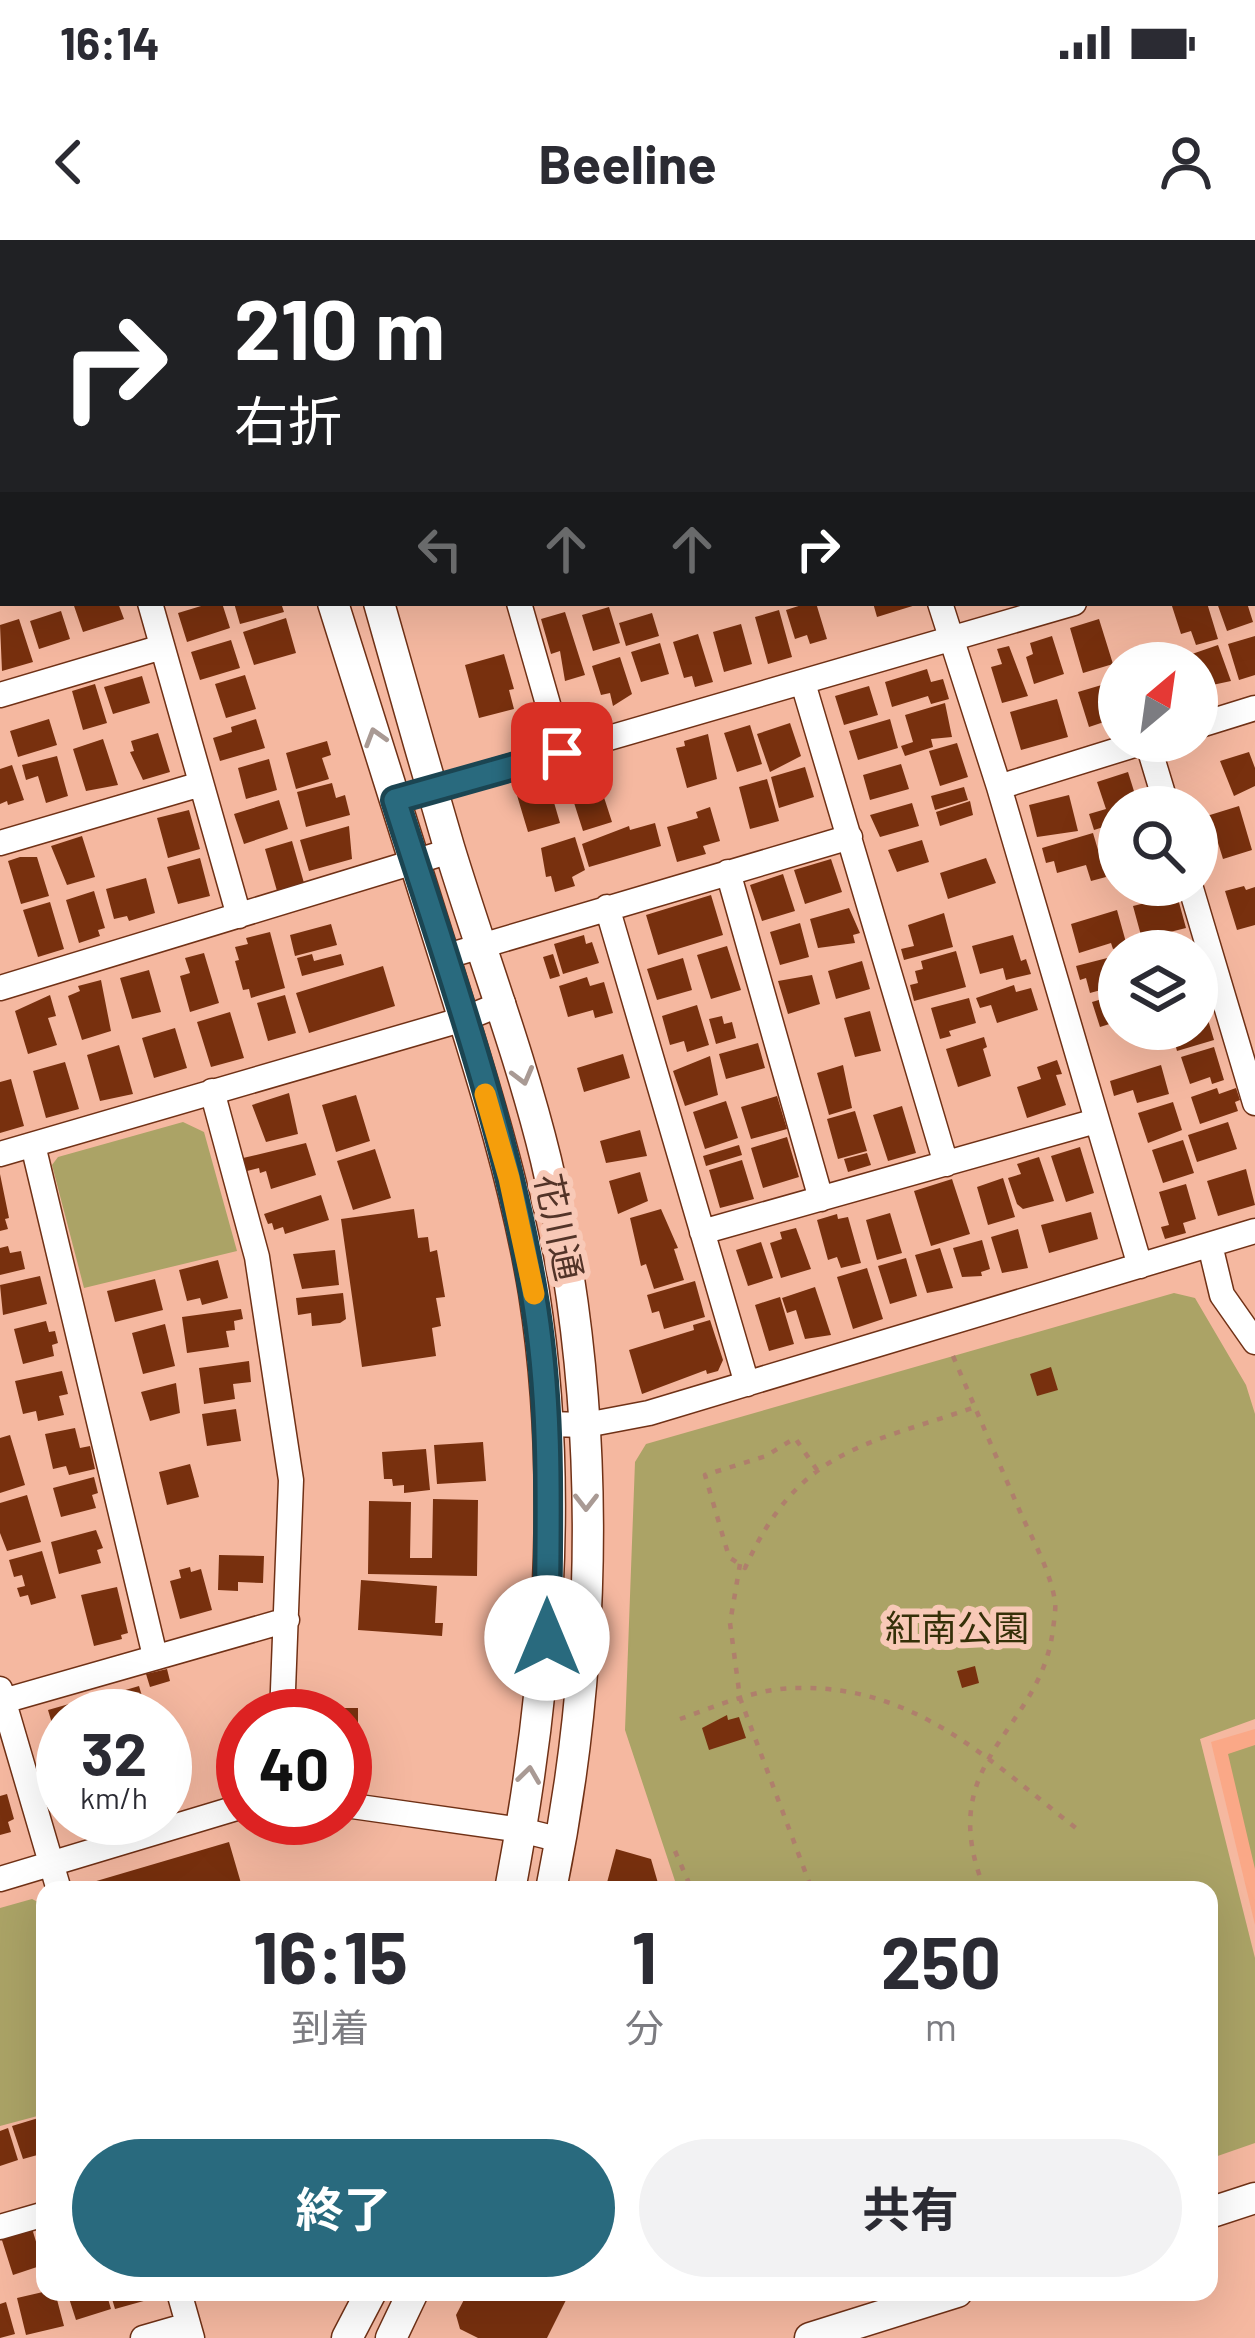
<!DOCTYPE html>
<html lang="ja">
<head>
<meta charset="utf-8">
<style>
  body { margin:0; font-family:Barlow,"Noto Sans JP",sans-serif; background:#f2f2f3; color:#2b2b33; height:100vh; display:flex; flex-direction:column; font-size:45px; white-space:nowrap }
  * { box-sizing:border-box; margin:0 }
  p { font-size:39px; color:#7c7c81 }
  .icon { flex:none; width:66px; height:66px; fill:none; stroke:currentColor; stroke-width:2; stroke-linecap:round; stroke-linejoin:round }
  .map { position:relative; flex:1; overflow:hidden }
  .side { position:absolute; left:36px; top:1641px; width:1182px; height:420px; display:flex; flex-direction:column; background:#fff; border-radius:24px; box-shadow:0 12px 48px #0002 }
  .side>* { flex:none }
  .hud { position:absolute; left:0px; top:0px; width:1257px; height:366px; box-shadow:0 12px 48px #0002; background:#202124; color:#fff; overflow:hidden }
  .needle { width:78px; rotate:29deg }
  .buttons { position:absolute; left:1098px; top:402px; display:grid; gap:24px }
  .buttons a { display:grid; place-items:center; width:120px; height:120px; border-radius:50%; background:#fff; box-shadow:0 12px 48px #0002; font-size:60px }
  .speed { position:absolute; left:36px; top:1449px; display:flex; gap:24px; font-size:60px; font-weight:700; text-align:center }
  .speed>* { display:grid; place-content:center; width:156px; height:156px; border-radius:50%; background:#fff; box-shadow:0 12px 48px #0002; line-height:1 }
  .speed small { font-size:30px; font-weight:400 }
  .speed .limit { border:18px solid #d22; background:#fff; color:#111 }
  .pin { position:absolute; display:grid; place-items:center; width:102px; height:102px; color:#fff; margin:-51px; border-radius:24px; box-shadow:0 6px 18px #0006 }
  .me { position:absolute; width:132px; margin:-66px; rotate:0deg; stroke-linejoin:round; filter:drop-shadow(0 0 9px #0008) }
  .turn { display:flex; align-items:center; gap:42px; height:252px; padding:0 36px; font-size:54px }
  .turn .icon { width:156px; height:156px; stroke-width:2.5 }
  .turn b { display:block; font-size:84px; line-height:102px }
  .lanes { display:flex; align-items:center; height:114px; padding:0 36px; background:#0003; justify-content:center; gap:60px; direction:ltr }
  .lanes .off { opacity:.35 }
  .eta { display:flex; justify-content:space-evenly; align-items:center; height:204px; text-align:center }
  .eta b { font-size:72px; font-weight:700; line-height:84px }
  .button { display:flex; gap:24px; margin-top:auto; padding:24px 36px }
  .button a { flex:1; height:138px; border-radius:72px; background:#296a7e; color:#fff; font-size:48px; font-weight:700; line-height:138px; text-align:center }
  .button a+a { background:#f2f2f3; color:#2b2b33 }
  .status { display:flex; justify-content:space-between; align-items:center; height:84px; padding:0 60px; background:#fff; direction:ltr }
  .status svg { height:33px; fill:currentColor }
  header { display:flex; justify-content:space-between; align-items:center; height:156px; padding:0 36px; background:#fff; font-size:54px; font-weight:700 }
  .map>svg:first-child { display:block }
  .built { fill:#faa887 }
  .green { fill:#aba366 }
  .building { fill:#78300e }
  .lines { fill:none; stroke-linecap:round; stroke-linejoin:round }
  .minor-casing { stroke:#703116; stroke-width:27 }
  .tertiary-casing { stroke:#703116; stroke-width:33 }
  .path { stroke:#af7f6c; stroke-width:4.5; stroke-dasharray:6 9; stroke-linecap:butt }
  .minor { stroke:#fff; stroke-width:24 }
  .tertiary { stroke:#fff; stroke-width:30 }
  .oneway { stroke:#a99a94 }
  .route-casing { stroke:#1b4552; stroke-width:30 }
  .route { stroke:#296a7e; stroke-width:21 }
  .slow { stroke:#f59e0b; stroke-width:21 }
  .labels { text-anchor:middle; stroke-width:12; stroke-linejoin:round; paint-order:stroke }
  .street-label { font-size:36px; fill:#533428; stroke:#f8c9b7 }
  .park-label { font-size:36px; fill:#353008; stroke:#f8c9b7 }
</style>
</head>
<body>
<div class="status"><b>16:14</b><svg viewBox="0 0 49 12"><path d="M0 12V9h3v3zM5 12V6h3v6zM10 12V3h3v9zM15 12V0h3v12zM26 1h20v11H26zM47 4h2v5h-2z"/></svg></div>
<header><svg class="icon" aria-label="back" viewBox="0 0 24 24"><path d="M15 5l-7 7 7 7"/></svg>Beeline<svg class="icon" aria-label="person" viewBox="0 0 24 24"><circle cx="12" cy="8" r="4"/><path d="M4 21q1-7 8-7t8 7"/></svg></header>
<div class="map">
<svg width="1255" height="2098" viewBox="0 0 1255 2098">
  <rect width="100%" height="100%" fill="#f5b8a0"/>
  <path class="built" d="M1255,1489V1685L1211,1502Z"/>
  <path class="green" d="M183,882L204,892L237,1011L84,1048L52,925L58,917Z
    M1174,1053L1195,1058L1246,1145L1255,1174V1479L1200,1499L1255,1718V1903L1209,1919V1650H678L625,1490L635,1222L646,1204Z
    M1255,1505V1629L1228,1514Z
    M32,1659L42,1664L45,1675V1874L0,1886V1668Z"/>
  <path class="building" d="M73,363H118L124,379L83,392Z
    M211,363H222L230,388L187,402L178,373Z
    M234,363H281L284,372L240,384Z
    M808,363H816L827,399L810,404L807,395L795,399L786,370Z
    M873,363H919V364L877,377Z
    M1171,363H1207L1218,399L1196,405L1191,391L1181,394Z
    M1217,363H1247L1253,382L1227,391Z
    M609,367L620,403L593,411L582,375Z
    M779,370L792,417L768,424L755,377Z
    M61,371L70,399L39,409L30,381Z
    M565,372L585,435L565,441L560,411L551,414L541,379Z
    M652,373L659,396L626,406L619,383Z
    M286,378L296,413L254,425L243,392Z
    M19,379L33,422L2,431L0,385Z
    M1099,379L1113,424L1083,433L1070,388Z
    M741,384L752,424L724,432L713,392Z
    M698,394L713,442L695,447L692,436L684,438L673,402Z
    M1052,396L1064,434L1034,444L1026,417L1033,414L1030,403Z
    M1255,396V435L1239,440L1228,404Z
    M231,400L240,428L200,440L191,412Z
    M660,403L669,434L641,442L631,412Z
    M1218,405L1231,441L1203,447L1192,414Z
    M1009,406L1028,456L1002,463L991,427L1002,424L997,409Z
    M504,414L514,449L509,450L514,469L479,478L465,425Z
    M620,417L632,454L613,466L610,453L601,455L592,426Z
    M927,429L931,442L943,439L949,459L931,464L928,456L892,467L885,442Z
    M245,435L256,469L226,478L215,444Z
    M142,436L150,463L113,474L104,447Z
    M95,444L107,483L83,490L72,451Z
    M1105,444L1116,478L1089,487L1078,452Z
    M869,446L878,475L844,485L835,456Z
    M1057,459L1068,497L1021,510L1010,472Z
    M945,463L952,497L931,499L933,507L905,516L901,506L913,502L905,475Z
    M49,479L57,505L18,517L10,491Z
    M256,479L265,508L220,521L213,498L232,492L231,487Z
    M890,479L898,508L858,520L849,491Z
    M790,483L801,516L770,532L757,494Z
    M750,485L762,524L737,532L724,493Z
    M158,493L170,532L143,540L130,512L134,511L131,501Z
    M708,494L717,539L687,548L676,508L685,506L684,501Z
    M103,499L118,545L86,551L73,509Z
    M327,501L331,515L322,518L329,539L296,549L286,513Z
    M957,503L968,537L940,546L929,511Z
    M1249,512L1255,528V546L1234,556L1220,521Z
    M57,516L68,556L46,563L38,536L26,540L22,525Z
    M269,519L277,550L246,559L238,528Z
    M901,524L909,549L870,560L863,535Z
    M12,525L24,560L8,565L7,561L0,564V529Z
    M805,527L814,557L779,568L771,537Z
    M1128,532L1138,564L1147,561L1148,567H1119V582L1094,590L1089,574L1106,569L1097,542Z
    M767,539L779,581L750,589L739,547Z
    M548,542L560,583L528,592L516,552Z
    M585,542L586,546L599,542L612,582L583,591L569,547Z
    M332,543L336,558L345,555L350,575L306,587L297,552Z
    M964,547L968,560L935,570L931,556Z
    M1069,555L1078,591L1037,597L1029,565Z
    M279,560L288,589L244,604L234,574Z
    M970,561L973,575L940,586L936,572Z
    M912,563L919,586L880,597L870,575Z
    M1239,566L1252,610L1223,619L1214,590L1201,594L1197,579Z
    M710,567L720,601L703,606L706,614L677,622L667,587L698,578L696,572Z
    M189,570L200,609L168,618L157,578Z
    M655,583L661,606L589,627L582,604L629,586L630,590Z
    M349,586L352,619L309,631L300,600Z
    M1119,588V612L1107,616L1100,594Z
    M1093,593L1106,637L1091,641L1086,625L1057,633L1054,621L1046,623L1042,608Z
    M82,596L95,637L67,645L51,606Z
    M575,597L585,630L572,637L575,646L555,652L551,636L546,637L541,608Z
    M922,600L929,622L897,632L888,610Z
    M292,601L304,643L277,651L265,609Z
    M20,617H37L49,656L21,664L8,621Z
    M200,618L210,656L178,664L167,627Z
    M986,618L996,643L948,659L940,633Z
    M831,619L842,652L805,664L794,630Z
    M783,634L795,671L762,681L750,645Z
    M146,638L155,673L129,681L127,676L114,679L106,649Z
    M1244,646L1246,650L1255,647V685L1237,690L1225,651Z
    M94,651L105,688L98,690L100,696L79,703L66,660Z
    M711,655L723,695L658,715L646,675Z
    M1177,655L1186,688L1142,699L1133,666Z
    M50,662L64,709L38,717L23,670Z
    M849,668L860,693L853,695L855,703L818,708L810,679Z
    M1117,670L1127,706L1113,709L1111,703L1079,713L1071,684Z
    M944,673L953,707L904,720L901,709L914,706L908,685Z
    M800,683L809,717L780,725L770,692Z
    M331,684L337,705L295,716L290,695Z
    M270,692L285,748L251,758L249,749L243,750L235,721L239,720L235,707L248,704L246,698Z
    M584,695L586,704L592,702L599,723L563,734L554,704Z
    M1013,695L1021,721L1026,719L1031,734L1006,740L1003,728L980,734L972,706Z
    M1179,696L1183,711H1141L1140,707Z
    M727,706L741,750L711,759L697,715Z
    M956,711L966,747L914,761L910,745L918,743L915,731L923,729L921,721Z
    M204,713L219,763L190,772L180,736L190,733L185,718Z
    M312,714L314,721L341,714L344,725L302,736L297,718Z
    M553,714L560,736L550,739L543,717Z
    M1119,715V745L1090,753L1086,738L1080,740L1076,726Z
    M683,718L692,750L657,760L647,729Z
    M862,721L870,749L836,759L828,731Z
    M383,726L395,766L309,793L296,753Z
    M149,730L161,772L132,779L120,738Z
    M812,735L820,764L788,774L778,741Z
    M587,737L590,746L604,742L613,773L595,778L593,770L568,777L559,746Z
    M101,740L111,791L82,800L68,756L80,751L78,746Z
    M1014,745L1016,752L1031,748L1038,770L997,783L991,765L980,768L976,758Z
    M1119,754V781L1100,787L1092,762Z
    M50,755L56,776L48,778L57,805L28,814L15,771Z
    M285,755L296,793L268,801L257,763Z
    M969,758L976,783L949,791L951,796L940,799L931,768Z
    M697,765L709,805L687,812L684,801L670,805L662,776Z
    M870,771L881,811L855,817L844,778Z
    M230,772L244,818L211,827L197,782Z
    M1206,773L1214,800L1177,811L1171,789H1197V775Z
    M722,776L724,784L732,782L736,798L716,804L709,779Z
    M175,788L187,828L154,838L142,798Z
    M984,797L987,807L983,809L991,836L958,847L946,809Z
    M758,803L765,828L726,839L719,814Z
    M119,805L133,854L100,861L87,815Z
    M1214,807L1224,840L1212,844L1210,837L1190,844L1181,817Z
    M623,814L630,838L584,852L577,828Z
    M710,816L718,855L685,866L673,831Z
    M1057,820L1062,834L1056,835L1066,865L1027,878L1017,847L1041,839L1037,827Z
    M65,822L79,869L46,878L33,831Z
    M843,825L852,868L829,875L817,833Z
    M1161,825L1169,854L1137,863L1133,850L1114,856L1110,841Z
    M11,839L24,886L0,893V842Z
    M1217,848L1219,854L1236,848L1240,860L1235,862L1238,871L1200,884L1191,857Z
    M289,853L298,894L266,902L252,865Z
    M356,855L370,901L336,912L322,865Z
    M777,856L787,889L751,899L741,867Z
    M726,861L738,898L705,909L693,872Z
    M1173,862L1182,890L1148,903L1138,873Z
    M902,866L916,913L888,921L873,875Z
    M855,871L867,911L838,919L827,879Z
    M1228,882L1237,909L1197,922L1188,895Z
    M640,890L647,916L606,923L600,901Z
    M787,897L799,937L763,948L751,908Z
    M1183,900L1194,933L1163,943L1152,910Z
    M306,903L316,935L271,949L266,931L260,933L259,928L247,931L243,918Z
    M739,905L742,915L706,926L703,916Z
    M1080,907L1094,953L1066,962L1051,916Z
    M375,909L391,958L353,970L337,921Z
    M867,913L871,925L848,932L844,919Z
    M1039,917L1054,961L1023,969L1017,964L1008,938L1021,934L1017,924Z
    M742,920L754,959L720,968L709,930Z
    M1246,929L1255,965L1218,976L1207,941Z
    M640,932L648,961L618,974L609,941Z
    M0,934L9,978L5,979L8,989L0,991Z
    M1003,938L1015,977L988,985L977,947Z
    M952,939L970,994L931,1006L914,951Z
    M1186,944L1196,979L1183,983L1186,993L1165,999L1161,987L1169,985L1159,952Z
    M321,955L329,980L285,994L283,987L274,990L272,983L268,984L264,974Z
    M414,969L418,998L428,997L430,1012L437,1010L445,1057L436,1058L441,1086L432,1088L436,1116L362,1127L341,979Z
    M661,969L678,1008L674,1009L684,1040L654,1049L646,1024L641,1026L630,978Z
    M1091,972L1098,999L1049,1013L1041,985Z
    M890,973L902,1013L877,1020L866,980Z
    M837,974L838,979L848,977L861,1023L841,1028L837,1017L828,1020L817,980Z
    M796,988L811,1029L781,1038L770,1003L782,999L780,992Z
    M1018,989L1028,1028L1002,1033L991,997Z
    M982,1000L990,1029L981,1032L982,1036L962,1037L953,1008Z
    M761,1002L773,1038L748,1046L736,1010Z
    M8,1006L10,1013L21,1011L25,1029L0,1035V1008Z
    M940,1008L953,1048L927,1053L915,1015Z
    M335,1010L339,1045L302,1049L293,1014Z
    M906,1018L917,1056L890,1064L878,1026Z
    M218,1020L228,1058L202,1065L200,1058L187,1061L179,1030Z
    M867,1028L883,1079L853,1089L837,1037Z
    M40,1036L47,1064L3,1075L0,1045Z
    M155,1039L163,1070L115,1082L107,1051Z
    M695,1041L705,1077L664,1089L659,1071L652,1073L647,1055Z
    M815,1047L831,1095L805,1099L796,1070L787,1073L782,1058Z
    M343,1053L346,1079L340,1083L312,1086L311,1073L298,1075L296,1058Z
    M780,1057L794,1104L769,1111L755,1065Z
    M241,1069L243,1079L234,1081L235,1090L226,1091L229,1107L187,1113L182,1077Z
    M710,1080L723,1120L718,1131L707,1134L706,1130L642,1154L629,1110L694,1090L693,1085Z
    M46,1081L49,1092L55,1091L58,1103L52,1105L54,1116L23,1124L14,1089Z
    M165,1084L175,1126L143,1134L132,1093Z
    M249,1121L251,1142L233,1144L235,1159L204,1164L199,1128Z
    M1051,1127L1058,1150L1037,1156L1030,1134Z
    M62,1131L68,1154L59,1156L64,1175L38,1181L36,1171L23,1174L15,1141Z
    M176,1143L180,1173L150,1181L141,1152Z
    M236,1169L241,1201L207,1206L202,1174Z
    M75,1188L80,1208L90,1206L95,1229L69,1235L66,1226L53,1229L45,1194Z
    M10,1195L25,1245L0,1253V1198Z
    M483,1202L486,1241L437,1244L434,1205Z
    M426,1209L430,1250L404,1253V1245L393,1246L392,1239H384L382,1212Z
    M190,1224L199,1257L167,1265L159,1232Z
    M94,1237L98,1253L92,1255L96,1268L61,1277L53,1248Z
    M27,1255L41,1302L7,1311L0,1293V1263Z
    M433,1259L478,1260L477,1336L368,1334L369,1261L411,1262L410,1318H432Z
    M96,1290L103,1308L97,1310L101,1323L59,1334L51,1302Z
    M42,1311L56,1358L31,1365L28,1355L20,1357L17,1348L25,1346L22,1335L14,1337L9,1320Z
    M219,1315L264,1316L263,1343L238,1342V1351L218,1350Z
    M190,1327L191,1332L201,1329L212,1370L180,1379L170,1341L181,1338L179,1330Z
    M361,1340L437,1346L435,1383H443L442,1396L358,1390Z
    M117,1347L128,1393L121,1395L122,1399L94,1406L81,1355Z
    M975,1426L979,1443L962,1448L957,1431Z
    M167,1429L170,1441L150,1447L146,1434Z
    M139,1446L148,1476H99L95,1459Z
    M69,1464L72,1476H63L62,1517L48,1470Z
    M307,1468H358V1533H345V1476H307Z
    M727,1475L728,1480L739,1477L746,1498L709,1510L702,1488Z
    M7,1554L14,1579L8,1582L11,1592L0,1595V1556Z
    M229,1602L243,1650H95L93,1642Z
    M616,1609L651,1619L660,1650H605Z
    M45,1876V1922L41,1914L23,1919L12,1886Z
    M8,1888L18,1920L0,1926V1891Z
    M31,1985L43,2025L13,2035L0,1994Z
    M43,2052H55L64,2086L26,2095L17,2058Z
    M67,2052H106L111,2069L76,2080Z
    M110,2052H157L158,2057L115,2069Z
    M468,2052H570L547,2098H478L460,2089L456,2075Z
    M6,2062L15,2094L0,2098V2064Z"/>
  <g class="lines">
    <defs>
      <path id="minor" d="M664,0L665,3
        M831,0L832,3
        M991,0L992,3
        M1115,0L1116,3
        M1243,0L1244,3
        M458,3L468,0
        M1183,3L1194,0
        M1254,36L1255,40
        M1254,141H1255
        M0,142L3,141
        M0,305L3,304
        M1254,309H1255
        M150,363L239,676
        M519,363L562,513
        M940,363L999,547L1140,1026
        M803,443L946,924
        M0,455L162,407
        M1197,486L1255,468
        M1147,501L1167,567
        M999,547L1147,501
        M395,560L1074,363
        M0,603L201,544
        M728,632L821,959
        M1190,645L1255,863
        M607,667L747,1144
        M444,717L850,597
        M0,748L450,611
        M212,851L257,1017L291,1240L282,1476
        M33,905L155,1416
        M0,914L464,779L503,763
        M702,992L1096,881
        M1210,1005L1222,1055L1255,1102
        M547,1184L586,1185L649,1173L1255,991
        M0,1449L59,1650
        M0,1462L287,1380
        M345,1565L521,1590L561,1600
        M0,1639L243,1566
        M0,1987L45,1974
        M179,2052L192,2098
        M143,2098L188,2085"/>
      <path id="tertiary" d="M224,0L225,3
        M275,0L276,3
        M333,363C371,482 407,600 445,719C479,828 515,939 534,1053C565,1250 547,1455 510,1650
        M379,363C402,444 425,526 449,607C481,712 520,813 546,920C602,1158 600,1411 551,1650
        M1209,1973L1255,1958
        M347,2098L371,2052
        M391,2098L413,2052
        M810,2098L957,2052"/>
    </defs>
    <use href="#minor" class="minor-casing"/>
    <use href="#tertiary" class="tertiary-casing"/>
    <path class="path" d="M953,1116C976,1170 999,1223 1022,1276C1034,1302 1051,1333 1055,1362C1056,1370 1054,1381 1053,1389C1041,1493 931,1519 985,1650
      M817,1230L795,1198L766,1216L705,1235L729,1317L745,1328C799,1209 863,1206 975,1167
      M740,1324L730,1383L740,1458L812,1650
      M680,1479C717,1466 757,1448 797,1448C917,1445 992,1523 1081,1592
      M675,1611L692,1650
      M834,2052V2053"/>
    <use href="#minor" class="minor"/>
    <use href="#tertiary" class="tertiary"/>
  </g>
  <defs><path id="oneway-chevron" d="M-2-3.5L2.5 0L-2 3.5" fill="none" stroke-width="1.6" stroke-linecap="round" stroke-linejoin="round" transform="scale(3)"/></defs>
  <g class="oneway">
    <use href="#oneway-chevron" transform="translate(375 497) rotate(-107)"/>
    <use href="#oneway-chevron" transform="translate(523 836) rotate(75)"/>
    <use href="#oneway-chevron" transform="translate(586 1262) rotate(90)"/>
    <use href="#oneway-chevron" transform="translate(529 1535) rotate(-82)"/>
  </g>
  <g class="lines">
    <defs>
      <path id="route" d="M547,1398C548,1283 553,1166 533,1052C505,884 446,721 395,560L562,513"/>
    </defs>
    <use href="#route" class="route-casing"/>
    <use href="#route" class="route"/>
    <path class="slow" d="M485,854L509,938L534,1054"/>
  </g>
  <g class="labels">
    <g class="street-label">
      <text transform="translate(559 987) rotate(78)" y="13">花川通</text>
    </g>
    <g class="park-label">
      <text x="957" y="1401">紅南公園</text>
    </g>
  </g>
</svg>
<div class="buttons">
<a><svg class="needle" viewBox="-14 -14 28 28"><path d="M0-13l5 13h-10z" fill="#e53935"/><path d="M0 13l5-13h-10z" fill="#7c7c81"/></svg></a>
<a><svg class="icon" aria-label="search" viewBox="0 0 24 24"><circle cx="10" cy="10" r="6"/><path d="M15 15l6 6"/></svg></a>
<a><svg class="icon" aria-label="layers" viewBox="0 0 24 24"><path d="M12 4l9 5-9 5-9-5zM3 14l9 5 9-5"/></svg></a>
</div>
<div class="speed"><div>32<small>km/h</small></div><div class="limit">40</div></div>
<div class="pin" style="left:562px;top:513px;background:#d93025"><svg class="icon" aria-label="arrive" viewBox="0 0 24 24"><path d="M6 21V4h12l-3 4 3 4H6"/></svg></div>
<svg class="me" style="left:547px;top:1398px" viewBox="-20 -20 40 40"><circle r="19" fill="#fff"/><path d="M0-13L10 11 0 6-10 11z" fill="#296a7e"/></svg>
<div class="hud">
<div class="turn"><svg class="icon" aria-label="right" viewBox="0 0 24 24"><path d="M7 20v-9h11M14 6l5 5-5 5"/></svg><div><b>210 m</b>右折</div></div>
<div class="lanes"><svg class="icon off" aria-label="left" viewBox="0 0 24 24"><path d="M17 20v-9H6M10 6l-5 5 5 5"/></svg><svg class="icon off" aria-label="ahead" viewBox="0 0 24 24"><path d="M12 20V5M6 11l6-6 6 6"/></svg><svg class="icon off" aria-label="ahead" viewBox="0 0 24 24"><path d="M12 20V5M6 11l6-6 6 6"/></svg><svg class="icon" aria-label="right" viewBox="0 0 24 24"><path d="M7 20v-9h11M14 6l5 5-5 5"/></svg></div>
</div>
<section class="side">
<div class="eta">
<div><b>16:15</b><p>到着</p></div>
<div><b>1</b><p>分</p></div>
<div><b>250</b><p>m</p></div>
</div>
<div class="button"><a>終了</a><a>共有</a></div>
</section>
</div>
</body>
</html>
